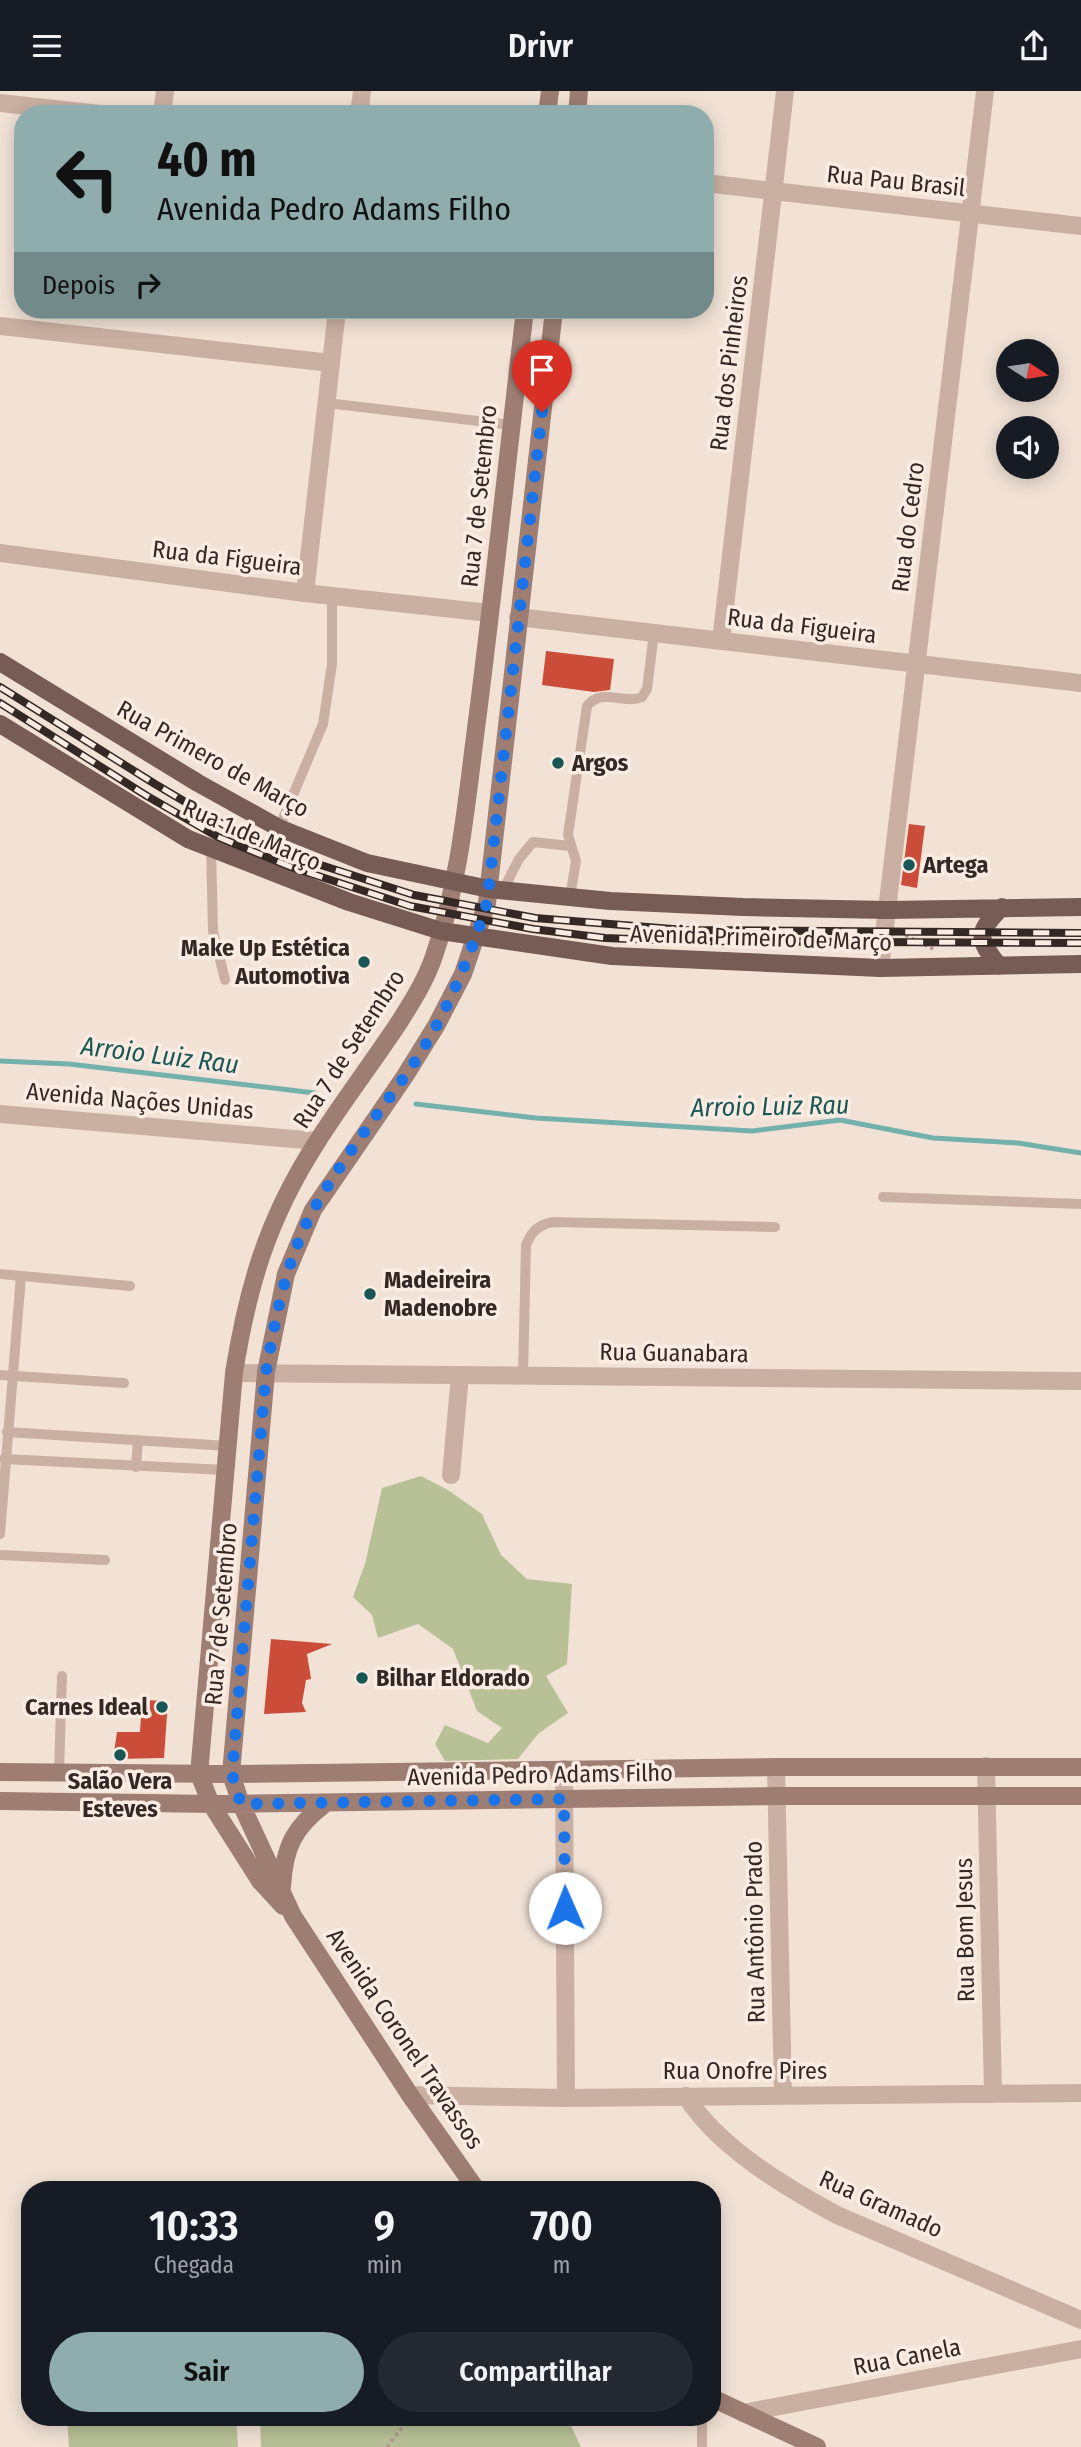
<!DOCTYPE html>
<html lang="pt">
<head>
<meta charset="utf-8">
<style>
  body { margin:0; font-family:"Fira Sans Condensed",sans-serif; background:#242831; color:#f1f3f6; height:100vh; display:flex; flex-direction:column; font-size:26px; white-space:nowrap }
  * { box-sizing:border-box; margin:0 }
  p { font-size:23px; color:#9ea1a6 }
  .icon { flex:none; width:38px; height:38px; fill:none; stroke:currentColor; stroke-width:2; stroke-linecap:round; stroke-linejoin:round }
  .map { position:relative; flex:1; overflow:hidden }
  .side { position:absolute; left:21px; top:2090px; width:700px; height:245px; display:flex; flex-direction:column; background:#171b24; border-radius:28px; box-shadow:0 4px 18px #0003 }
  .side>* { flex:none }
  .hud { position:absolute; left:14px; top:14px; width:700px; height:214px; border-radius:28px; box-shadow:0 4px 18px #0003; background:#90adad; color:#111; overflow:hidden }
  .needle { width:46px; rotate:102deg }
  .tools { position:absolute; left:996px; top:248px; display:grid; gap:14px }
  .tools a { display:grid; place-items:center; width:63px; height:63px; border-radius:50%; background:#171b24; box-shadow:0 4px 18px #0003; font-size:35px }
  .pin { position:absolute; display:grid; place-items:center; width:60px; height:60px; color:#fff; margin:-72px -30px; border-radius:50% 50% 50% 0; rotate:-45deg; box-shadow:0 0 7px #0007 }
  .pin .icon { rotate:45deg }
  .me { position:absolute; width:77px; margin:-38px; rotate:359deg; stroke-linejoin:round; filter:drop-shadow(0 0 5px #0008) }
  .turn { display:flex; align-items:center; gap:24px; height:147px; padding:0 28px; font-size:32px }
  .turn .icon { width:91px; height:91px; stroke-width:2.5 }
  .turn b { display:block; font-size:49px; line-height:60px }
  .then { display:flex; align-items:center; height:66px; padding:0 28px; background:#0003; gap:14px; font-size:26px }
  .eta { display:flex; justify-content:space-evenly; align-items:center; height:119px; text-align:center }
  .eta b { font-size:42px; font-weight:600; line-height:49px }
  .cta { display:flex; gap:14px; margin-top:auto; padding:14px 28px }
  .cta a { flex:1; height:80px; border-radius:42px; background:#90adad; color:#111; font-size:28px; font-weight:600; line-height:80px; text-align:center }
  .cta a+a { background:#242831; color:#f1f3f6 }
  header { display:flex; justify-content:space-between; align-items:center; height:91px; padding:0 28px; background:#171b24; font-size:32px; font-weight:600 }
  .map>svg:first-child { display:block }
  .green { fill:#b8c196 }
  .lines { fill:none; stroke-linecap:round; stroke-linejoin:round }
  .stream { stroke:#74b0ac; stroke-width:5 }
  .building { fill:#cc4c3a }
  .path { stroke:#b6998c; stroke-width:3.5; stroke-dasharray:3.5 3.5; stroke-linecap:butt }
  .service { stroke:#cab0a2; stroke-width:10 }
  .minor { stroke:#cab0a2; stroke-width:18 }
  .tertiary { stroke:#cab0a2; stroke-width:18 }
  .secondary { stroke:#9e7e73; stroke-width:18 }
  .primary { stroke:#775c55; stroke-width:18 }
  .rail-casing { stroke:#342825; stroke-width:8 }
  .rail { stroke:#faece2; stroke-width:5; stroke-dasharray:16; stroke-linecap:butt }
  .route { stroke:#1a73e8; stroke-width:12; stroke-dasharray:0 21.6 }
  .poi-dot { fill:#195754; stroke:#faece2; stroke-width:2.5 }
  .labels { text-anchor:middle; stroke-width:7; stroke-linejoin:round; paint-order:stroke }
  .street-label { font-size:24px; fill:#342825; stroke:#faece2 }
  .poi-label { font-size:24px; font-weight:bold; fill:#342825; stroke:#faece2; text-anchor:start }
  .water-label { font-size:26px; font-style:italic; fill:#195754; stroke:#faece2 }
</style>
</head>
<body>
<header><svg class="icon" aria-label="menu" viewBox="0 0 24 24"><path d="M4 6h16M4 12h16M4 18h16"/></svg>Drivr<svg class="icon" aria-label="share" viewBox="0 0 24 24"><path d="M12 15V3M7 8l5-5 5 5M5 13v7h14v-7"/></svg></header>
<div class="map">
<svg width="1081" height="2356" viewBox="0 0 1081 2356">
  <rect width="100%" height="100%" fill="#f2e2d6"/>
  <path class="green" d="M421,1385L448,1399L482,1423L501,1464L527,1488L572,1493L567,1573L546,1585L568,1622L538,1643L518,1668L445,1670L435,1653L445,1634L488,1652L502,1637L477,1620L453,1558L418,1533L378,1547L372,1524L353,1506L365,1473L382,1397Z
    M67,2326H236L238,2356H69Z
    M260,2326H567L581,2356H261Z"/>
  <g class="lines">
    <path class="stream" d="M0,970L69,973L315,1002
      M416,1013L536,1027L752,1040L840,1029L933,1047L1018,1052L1081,1062"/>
  </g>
  <path class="building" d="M546,560L614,568L610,599L594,601L542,594Z
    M909,733L925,735L917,797L901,794Z
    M271,1548L332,1553L307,1563L311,1588L306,1589L302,1612L306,1621L264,1623Z
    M142,1609L168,1610L164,1667L113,1668L117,1641H140Z"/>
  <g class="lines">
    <path class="path" d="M899,841L933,858
      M387,2356L410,2326"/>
    <path class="service" d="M327,312L512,334
      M279,737L323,633L332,573V505
      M211,757L213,840L225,889
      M503,799L519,768L533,751L570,755
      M570,806L576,770L568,744L587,615C602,596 624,614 642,606L647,598L654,542
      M883,1106L1081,1113
      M0,1183L130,1195
      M0,1284L124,1292
      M523,1285L526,1154C532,1140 538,1134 553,1131L775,1136
      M7,1341L228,1355
      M4,1368L225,1379
      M136,1376L138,1349
      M0,1443L21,1185
      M0,1464L105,1469
      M59,1681L62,1585
      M702,2326V2356"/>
    <path class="minor" d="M0,12L100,23
      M162,23L165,0
      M773,100L1081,135
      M0,235L331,272
      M880,877L985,0
      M451,1384L460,1284
      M986,1675L993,2003
      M776,1676L783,2005
      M564,1678L566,2007
      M410,2004L566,2007L1081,2002
      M686,2005C716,2054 786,2097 837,2124L1081,2229
      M743,2322L1081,2258"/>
    <path class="tertiary" d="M359,23L362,0
      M705,92L773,100
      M0,462L305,502L490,522
      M305,502L337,219
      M518,526L1081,592
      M721,550L785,0
      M0,1023L317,1050
      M234,1282L1081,1290"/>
    <path class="secondary" d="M547,23L550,0
      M577,23L579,0
      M0,1681L231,1683L776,1676H1081
      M0,1710L217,1713L777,1705H1081
      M282,1796C284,1756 294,1736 326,1712
      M283,1815L260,1790L211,1713L199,1683L234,1282C248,1194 268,1127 317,1051C343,1010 373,971 400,930C413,909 426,889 434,865C461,787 467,704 478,622C495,488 509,353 525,219
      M476,2098L410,2004L293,1825L241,1713L231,1683L266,1281L286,1183L313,1119L405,985L436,935L463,883L487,812L554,219
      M712,2307L817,2356"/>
    <path class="primary" d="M0,571L198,692L279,737L367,772L489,798L610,810L743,816L887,819L1081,816
      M0,633L188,748L349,811L441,840L612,865L880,877L1081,873
      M999,875C977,848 976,842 1002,816"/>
    <defs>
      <path id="rail" d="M0,596L155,693L246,747L296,766L414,804L535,827L685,839L1081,842
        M0,612L147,705L218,746L291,776L410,815L533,838L605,847L684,850L1081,852"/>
    </defs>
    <use href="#rail" class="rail-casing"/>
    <use href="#rail" class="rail"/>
  </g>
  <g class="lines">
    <path class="route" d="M542,321L487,812C468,873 442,933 405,985C374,1028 340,1072 314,1118C286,1168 276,1225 266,1281L232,1683L241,1713L564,1708L565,1817"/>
  </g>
  <g class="poi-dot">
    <circle cx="558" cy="672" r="7"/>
    <circle cx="909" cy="774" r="7"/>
    <circle cx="364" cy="871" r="7"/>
    <circle cx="370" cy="1203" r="7"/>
    <circle cx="362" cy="1587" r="7"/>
    <circle cx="162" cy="1616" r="7"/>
    <circle cx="120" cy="1664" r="7"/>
  </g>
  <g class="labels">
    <g class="street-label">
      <text transform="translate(896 90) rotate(6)" y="8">Rua Pau Brasil</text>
      <text transform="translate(729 272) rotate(-83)" y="8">Rua dos Pinheiros</text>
      <text transform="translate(479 405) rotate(-84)" y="8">Rua 7 de Setembro</text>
      <text transform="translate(908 436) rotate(-83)" y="8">Rua do Cedro</text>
      <text transform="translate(227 467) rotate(7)" y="8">Rua da Figueira</text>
      <text transform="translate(802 535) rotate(7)" y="8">Rua da Figueira</text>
      <text transform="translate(213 668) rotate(29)" y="8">Rua Primero de Março</text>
      <text transform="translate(252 744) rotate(23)" y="8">Rua 1 de Março</text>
      <text transform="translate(761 847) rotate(2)" y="8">Avenida Primeiro de Março</text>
      <text transform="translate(349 958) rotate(-57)" y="8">Rua 7 de Setembro</text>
      <text transform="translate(140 1010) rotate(5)" y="8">Avenida Nações Unidas</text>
      <text transform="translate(674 1262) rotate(1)" y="8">Rua Guanabara</text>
      <text transform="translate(221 1523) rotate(-85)" y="8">Rua 7 de Setembro</text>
      <text transform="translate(540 1684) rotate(-1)" y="8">Avenida Pedro Adams Filho</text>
      <text transform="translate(965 1839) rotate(-91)" y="8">Rua Bom Jesus</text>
      <text transform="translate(755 1841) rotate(-91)" y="8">Rua Antônio Prado</text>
      <text transform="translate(405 1948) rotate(56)" y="8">Avenida Coronel Travassos</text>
      <text x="745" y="1988">Rua Onofre Pires</text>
      <text transform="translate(881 2113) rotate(24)" y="8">Rua Gramado</text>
      <text transform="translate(907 2266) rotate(-11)" y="8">Rua Canela</text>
    </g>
    <g class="poi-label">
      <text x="572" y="680">Argos</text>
      <text x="923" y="782">Artega</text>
      <text x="350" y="865" text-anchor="end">Make Up Estética<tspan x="350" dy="28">Automotiva</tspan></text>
      <text x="384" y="1197">Madeireira<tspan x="384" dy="28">Madenobre</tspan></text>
      <text x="376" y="1595">Bilhar Eldorado</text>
      <text x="148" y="1624" text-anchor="end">Carnes Ideal</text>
      <text x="120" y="1698" text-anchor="middle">Salão Vera<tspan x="120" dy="28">Esteves</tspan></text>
    </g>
    <g class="water-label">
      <text transform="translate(160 964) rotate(7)" y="9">Arroio Luiz Rau</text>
      <text transform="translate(770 1015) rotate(-1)" y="9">Arroio Luiz Rau</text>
    </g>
  </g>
</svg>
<div class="tools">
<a><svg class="needle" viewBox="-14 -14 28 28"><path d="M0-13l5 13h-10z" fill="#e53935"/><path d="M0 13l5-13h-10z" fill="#9ea1a6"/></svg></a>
<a><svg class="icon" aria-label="sound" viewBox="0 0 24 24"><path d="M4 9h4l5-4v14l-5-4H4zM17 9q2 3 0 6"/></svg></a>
</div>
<div class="pin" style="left:542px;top:321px;background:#d93025"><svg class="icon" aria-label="arrive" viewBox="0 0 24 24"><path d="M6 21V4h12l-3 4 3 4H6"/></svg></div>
<svg class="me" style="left:565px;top:1817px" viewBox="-20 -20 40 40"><circle r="19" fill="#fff"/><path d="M0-13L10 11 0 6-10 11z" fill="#1a73e8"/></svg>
<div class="hud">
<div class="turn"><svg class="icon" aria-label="left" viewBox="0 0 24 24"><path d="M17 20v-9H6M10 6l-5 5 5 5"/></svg><div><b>40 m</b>Avenida Pedro Adams Filho</div></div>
<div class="then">Depois<svg class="icon" aria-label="right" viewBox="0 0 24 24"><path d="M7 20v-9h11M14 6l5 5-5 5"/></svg></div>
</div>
<section class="side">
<div class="eta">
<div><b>10:33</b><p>Chegada</p></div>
<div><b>9</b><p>min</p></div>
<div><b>700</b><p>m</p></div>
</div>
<div class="cta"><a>Sair</a><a>Compartilhar</a></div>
</section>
</div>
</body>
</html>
